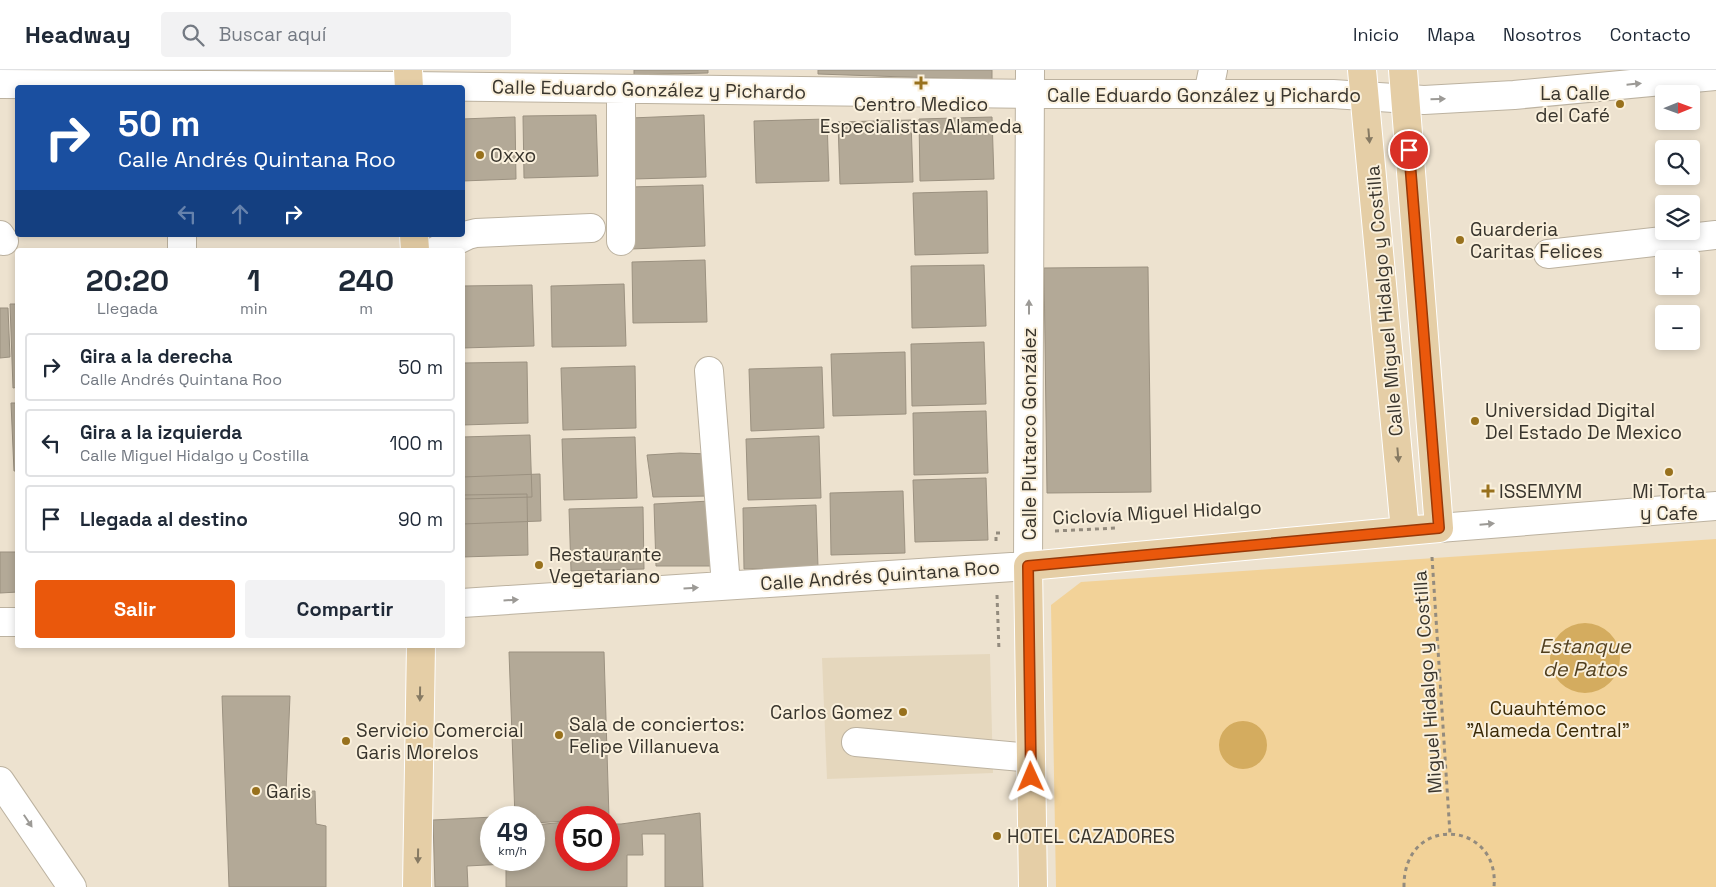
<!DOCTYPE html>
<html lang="es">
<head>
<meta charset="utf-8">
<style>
  body { margin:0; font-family:"Space Grotesk",sans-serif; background:#f2f2f3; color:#1f2937; height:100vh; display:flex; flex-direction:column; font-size:19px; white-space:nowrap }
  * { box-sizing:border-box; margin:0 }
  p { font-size:16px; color:#747a83 }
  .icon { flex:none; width:28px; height:28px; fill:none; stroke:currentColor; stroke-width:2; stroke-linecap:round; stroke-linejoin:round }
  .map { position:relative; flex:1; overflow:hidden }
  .panel { position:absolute; left:15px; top:178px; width:450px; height:400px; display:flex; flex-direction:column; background:#fff; border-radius:5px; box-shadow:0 2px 8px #0003 }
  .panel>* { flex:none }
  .hud { position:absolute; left:15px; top:15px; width:450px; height:152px; border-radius:5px; box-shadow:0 2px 8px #0003; background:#1a4fa0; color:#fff; overflow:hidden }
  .needle { width:32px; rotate:89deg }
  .controls { position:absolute; left:1655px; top:15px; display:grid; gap:10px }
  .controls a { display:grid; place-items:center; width:45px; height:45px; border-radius:5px; background:#fff; box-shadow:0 2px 8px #0003; font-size:25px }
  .speed { position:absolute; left:480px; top:736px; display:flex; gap:10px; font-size:25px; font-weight:700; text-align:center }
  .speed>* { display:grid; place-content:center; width:65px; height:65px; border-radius:50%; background:#fff; box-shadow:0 2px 8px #0003; line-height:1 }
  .speed small { font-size:12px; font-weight:400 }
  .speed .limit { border:8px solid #d22; background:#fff; color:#111 }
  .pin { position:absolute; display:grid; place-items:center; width:42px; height:42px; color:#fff; margin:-21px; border:2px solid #fff; border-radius:50%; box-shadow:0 1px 5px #0007 }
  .me { position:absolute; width:55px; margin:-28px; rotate:359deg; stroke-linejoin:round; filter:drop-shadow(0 0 4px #0008) }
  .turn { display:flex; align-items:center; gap:18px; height:105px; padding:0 20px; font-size:22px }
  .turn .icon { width:65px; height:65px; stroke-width:2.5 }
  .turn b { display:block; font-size:35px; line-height:42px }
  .lanes { display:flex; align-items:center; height:48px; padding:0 20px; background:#0003; justify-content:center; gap:25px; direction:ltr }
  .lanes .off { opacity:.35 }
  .eta { display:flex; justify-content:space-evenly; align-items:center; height:85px; text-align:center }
  .eta b { font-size:30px; font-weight:700; line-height:35px }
  .button { display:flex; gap:10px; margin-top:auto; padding:10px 20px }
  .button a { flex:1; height:58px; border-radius:5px; background:#ea580c; color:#fff; font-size:20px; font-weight:700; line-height:58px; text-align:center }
  .button a+a { background:#f2f2f3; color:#1f2937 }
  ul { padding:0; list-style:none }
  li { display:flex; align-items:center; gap:15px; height:68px; margin:0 10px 8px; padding:0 10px; border:2px solid #e0e1e3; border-radius:5px }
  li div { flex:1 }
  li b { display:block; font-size:19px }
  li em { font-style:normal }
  header { display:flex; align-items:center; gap:30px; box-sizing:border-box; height:70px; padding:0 25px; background:#fff; border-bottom:1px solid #e0e1e3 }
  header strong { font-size:24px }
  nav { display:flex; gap:28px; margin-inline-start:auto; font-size:18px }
  .search { width:350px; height:45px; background:#f2f2f3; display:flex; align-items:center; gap:12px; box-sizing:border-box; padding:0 18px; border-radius:5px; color:#747a83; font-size:19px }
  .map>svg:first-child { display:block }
  .built { fill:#e5d7bd }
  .green { fill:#f2d298 }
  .water { fill:#d4ac5f }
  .building { fill:#b3a997; stroke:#9b9180 }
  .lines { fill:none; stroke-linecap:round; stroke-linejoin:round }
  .minor-casing { stroke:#bcb2a0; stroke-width:30 }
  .major-casing { stroke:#fff; stroke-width:30 }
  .path { stroke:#938b7e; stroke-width:3; stroke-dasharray:4 4; stroke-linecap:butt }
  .minor { stroke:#fff; stroke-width:28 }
  .major { stroke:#e5cea6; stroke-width:28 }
  .oneway { fill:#9c9a96 }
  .oneway2 { fill:#867a63 }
  .route-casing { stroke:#983908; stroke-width:12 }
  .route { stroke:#ea580c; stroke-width:9 }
  .poi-dot { fill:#98711d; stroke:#faf0dc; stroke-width:2 }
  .labels { text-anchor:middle; stroke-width:4; stroke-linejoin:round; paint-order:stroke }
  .street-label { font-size:19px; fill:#39352d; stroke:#faf0dc }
  .poi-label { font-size:19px; fill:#39352d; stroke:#faf0dc; text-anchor:start }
  .park-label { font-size:19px; fill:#3b2a07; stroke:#faf0dc }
  .water-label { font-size:20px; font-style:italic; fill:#52401f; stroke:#faf0dc }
</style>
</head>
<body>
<header>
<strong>Headway</strong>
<div class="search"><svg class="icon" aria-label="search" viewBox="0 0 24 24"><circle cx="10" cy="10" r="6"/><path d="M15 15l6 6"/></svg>Buscar aquí</div>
<nav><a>Inicio</a><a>Mapa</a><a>Nosotros</a><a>Contacto</a></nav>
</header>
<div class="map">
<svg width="1716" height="817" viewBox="0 0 1716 817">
  <rect width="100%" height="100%" fill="#ede2cf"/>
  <path class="built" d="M990,584L993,703L827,709L822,588Z"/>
  <path class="green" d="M1716,469V817H1056L1051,535L1081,512Z"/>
  <path class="water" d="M1550 588a35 35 0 1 1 70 0a35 35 0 1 1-70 0Z
    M1219 675a24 24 0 1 1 48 0a24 24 0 1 1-48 0Z"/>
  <path class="building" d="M634,0H708V3L634,5Z
    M818,0H992V10L818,4Z
    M596,45L598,106L524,108L523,46Z
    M704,45L706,107L633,109L631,48Z
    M515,47L516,109L462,111V49Z
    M992,47L994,109L920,111L919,49Z
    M827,49L829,111L756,113L754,51Z
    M911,50L913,112L840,114L838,52Z
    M703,115L705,176L631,179L630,117Z
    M987,121L988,183L915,185L913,123Z
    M705,190L707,252L633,253L632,192Z
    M984,195L986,256L912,258L911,196Z
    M1148,197L1151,422L1047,423L1044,198Z
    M624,214L626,276L552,277L551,216Z
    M532,215L534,276L462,278V216Z
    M10,234H18V317L13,318Z
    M0,238H8L10,287L0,288Z
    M984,272L986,334L912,336L911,274Z
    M905,282L906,344L833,346L831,284Z
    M527,292L528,353L462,355V293Z
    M635,296L636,358L563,360L561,298Z
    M822,297L824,358L751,361L749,299Z
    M11,333H18V401H14Z
    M986,341L988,403L914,405L913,343Z
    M530,365L532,427L462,429V367Z
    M819,366L821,428L748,430L746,369Z
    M635,367L637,428L564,430L562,369Z
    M680,383L709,384V426L653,427L647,385Z
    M540,404L541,451L462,454V407Z
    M986,408L988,470L915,472L913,410Z
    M903,421L905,483L831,485L830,423Z
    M527,424L528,485L462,487V425Z
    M710,431L715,496H656L654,434Z
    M816,435L818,497L744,499L743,438Z
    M643,437L644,499L571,501L569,439Z
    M0,482H18V522L0,523Z
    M509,582H604L609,748H566V751L534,753V748H515Z
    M222,626H290L286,722L315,721L316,754L326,756V817H229Z
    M700,743L703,817H665V764H642L643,785H627V817H506V794L467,796L468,817H435L433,750L514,746L491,748V790H534V755L566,752V790H609V754H621Z"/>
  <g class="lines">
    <defs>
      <path id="minor" d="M0,14L409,16L1030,24H1333L1424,30L1514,25L1716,6
        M1208,24L1213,0
        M0,165L4,171
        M182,165V180
        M621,171V19
        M437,180L468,165L476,163L591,158
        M1548,184L1716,165
        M709,301L726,515
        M1439,458L1716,436
        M462,533L1028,496L1030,0
        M0,552H18
        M856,672L1031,688
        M0,711L72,817"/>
      <path id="major" d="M408,0L409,18
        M1362,0L1405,461
        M414,165L415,180
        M417,817L421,575
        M1033,817L1028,496L1439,458L1403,0"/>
    </defs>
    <use href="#minor" class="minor-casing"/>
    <use href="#major" class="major-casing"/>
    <path class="path" d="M1055,461L1117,458
      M996,471V463H1002
      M1432,487L1450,764
      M997,525L999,581
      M1404,817C1403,743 1500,750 1494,817"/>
    <use href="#minor" class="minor"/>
    <use href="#major" class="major"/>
  </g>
  <defs><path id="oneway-solid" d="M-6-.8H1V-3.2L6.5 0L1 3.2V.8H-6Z" transform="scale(1.25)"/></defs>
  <g class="oneway">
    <use href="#oneway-solid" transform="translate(1634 14) rotate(-6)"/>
    <use href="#oneway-solid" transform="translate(1438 29) rotate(-2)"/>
    <use href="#oneway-solid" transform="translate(1029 237) rotate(-90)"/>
    <use href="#oneway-solid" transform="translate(1487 454) rotate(-5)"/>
    <use href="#oneway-solid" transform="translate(691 518) rotate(-4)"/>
    <use href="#oneway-solid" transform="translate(511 530) rotate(-4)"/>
    <use href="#oneway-solid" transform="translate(28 751) rotate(56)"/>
  </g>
  <g class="oneway2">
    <use href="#oneway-solid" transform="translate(1369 66) rotate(85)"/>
    <use href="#oneway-solid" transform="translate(1398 385) rotate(85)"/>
    <use href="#oneway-solid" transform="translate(420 624) rotate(91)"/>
    <use href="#oneway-solid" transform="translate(418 786) rotate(91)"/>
  </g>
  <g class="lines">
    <defs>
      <path id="route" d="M1031,707L1028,496L1439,458L1409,80"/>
    </defs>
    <use href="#route" class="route-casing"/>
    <use href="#route" class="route"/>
  </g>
  <g class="poi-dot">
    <path d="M918.5 5.5h5v5h5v5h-5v5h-5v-5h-5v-5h5z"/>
    <circle cx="1620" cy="34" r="5"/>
    <circle cx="480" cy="85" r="5"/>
    <circle cx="1460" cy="170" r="5"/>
    <circle cx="1475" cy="351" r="5"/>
    <circle cx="1669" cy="402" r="5"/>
    <path d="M1485.5 413.5h5v5h5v5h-5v5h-5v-5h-5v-5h5z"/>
    <circle cx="539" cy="495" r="5"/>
    <circle cx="903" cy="642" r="5"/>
    <circle cx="559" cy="665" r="5"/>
    <circle cx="346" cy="671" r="5"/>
    <circle cx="256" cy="721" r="5"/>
    <circle cx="997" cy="766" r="5"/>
  </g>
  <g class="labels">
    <g class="street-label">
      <text transform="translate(649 19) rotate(1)" y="7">Calle Eduardo González y Pichardo</text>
      <text x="1204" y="32">Calle Eduardo González y Pichardo</text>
      <text transform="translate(1384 231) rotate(-95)" y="7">Calle Miguel Hidalgo y Costilla</text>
      <text transform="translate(1029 364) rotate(-90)" y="7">Calle Plutarco González</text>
      <text transform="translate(1157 442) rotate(-3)" y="7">Ciclovía Miguel Hidalgo</text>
      <text transform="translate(880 505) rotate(-4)" y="7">Calle Andrés Quintana Roo</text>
      <text transform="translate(1427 612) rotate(-94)" y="7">Miguel Hidalgo y Costilla</text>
    </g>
    <g class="poi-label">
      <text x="1610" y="30" text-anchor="end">La Calle<tspan x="1610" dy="22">del Café</tspan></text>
      <text x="921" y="41" text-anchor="middle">Centro Medico<tspan x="921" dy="22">Especialistas Alameda</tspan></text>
      <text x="490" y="92">Oxxo</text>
      <text x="1470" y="166">Guarderia<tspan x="1470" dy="22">Caritas Felices</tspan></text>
      <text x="1485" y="347">Universidad Digital<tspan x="1485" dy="22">Del Estado De Mexico</tspan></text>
      <text x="1499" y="428">ISSEMYM</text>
      <text x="1669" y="428" text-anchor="middle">Mi Torta<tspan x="1669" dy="22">y Cafe</tspan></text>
      <text x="549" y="491">Restaurante<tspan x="549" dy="22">Vegetariano</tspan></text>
      <text x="893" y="649" text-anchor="end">Carlos Gomez</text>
      <text x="569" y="661">Sala de conciertos:<tspan x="569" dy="22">Felipe Villanueva</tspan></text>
      <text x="356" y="667">Servicio Comercial<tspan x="356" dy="22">Garis Morelos</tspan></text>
      <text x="266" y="728">Garis</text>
      <text x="1007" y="773">HOTEL CAZADORES</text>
    </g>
    <g class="park-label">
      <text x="1548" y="645">Cuauhtémoc<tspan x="1548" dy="22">"Alameda Central"</tspan></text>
    </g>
    <g class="water-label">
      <text x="1585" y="583">Estanque<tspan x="1585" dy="23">de Patos</tspan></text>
    </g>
  </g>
</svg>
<div class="controls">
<a><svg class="needle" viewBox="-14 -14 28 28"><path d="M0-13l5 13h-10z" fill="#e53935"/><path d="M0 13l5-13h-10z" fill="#747a83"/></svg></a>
<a><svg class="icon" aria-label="search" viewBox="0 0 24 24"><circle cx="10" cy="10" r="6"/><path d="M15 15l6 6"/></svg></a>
<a><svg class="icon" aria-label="layers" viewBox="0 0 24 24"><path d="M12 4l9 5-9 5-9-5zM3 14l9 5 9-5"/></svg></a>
<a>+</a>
<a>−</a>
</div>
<div class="speed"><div>49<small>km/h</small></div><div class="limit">50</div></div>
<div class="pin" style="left:1409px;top:80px;background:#d93025"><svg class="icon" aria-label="arrive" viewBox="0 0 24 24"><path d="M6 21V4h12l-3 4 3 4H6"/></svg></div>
<svg class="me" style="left:1031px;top:707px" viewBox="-20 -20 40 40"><path d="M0-17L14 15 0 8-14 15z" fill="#ea580c" stroke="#fff" stroke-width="4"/></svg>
<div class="hud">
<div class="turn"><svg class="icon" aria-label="right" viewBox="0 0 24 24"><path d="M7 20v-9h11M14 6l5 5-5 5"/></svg><div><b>50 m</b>Calle Andrés Quintana Roo</div></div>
<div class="lanes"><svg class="icon off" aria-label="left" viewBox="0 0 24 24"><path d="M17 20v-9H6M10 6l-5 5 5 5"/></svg><svg class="icon off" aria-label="ahead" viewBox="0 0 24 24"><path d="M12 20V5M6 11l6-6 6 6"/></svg><svg class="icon" aria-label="right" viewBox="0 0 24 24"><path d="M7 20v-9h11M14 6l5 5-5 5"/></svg></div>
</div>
<section class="panel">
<div class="eta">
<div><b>20:20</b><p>Llegada</p></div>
<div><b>1</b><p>min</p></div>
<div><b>240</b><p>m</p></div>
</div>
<ul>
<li><svg class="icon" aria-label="right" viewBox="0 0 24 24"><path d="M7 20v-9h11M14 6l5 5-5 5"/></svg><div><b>Gira a la derecha</b><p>Calle Andrés Quintana Roo</p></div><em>50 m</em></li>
<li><svg class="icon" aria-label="left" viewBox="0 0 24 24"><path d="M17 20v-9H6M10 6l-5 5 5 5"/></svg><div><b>Gira a la izquierda</b><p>Calle Miguel Hidalgo y Costilla</p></div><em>100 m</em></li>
<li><svg class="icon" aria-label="arrive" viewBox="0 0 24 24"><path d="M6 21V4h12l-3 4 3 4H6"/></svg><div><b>Llegada al destino</b></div><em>90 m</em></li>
</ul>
<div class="button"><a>Salir</a><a>Compartir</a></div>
</section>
</div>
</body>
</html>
